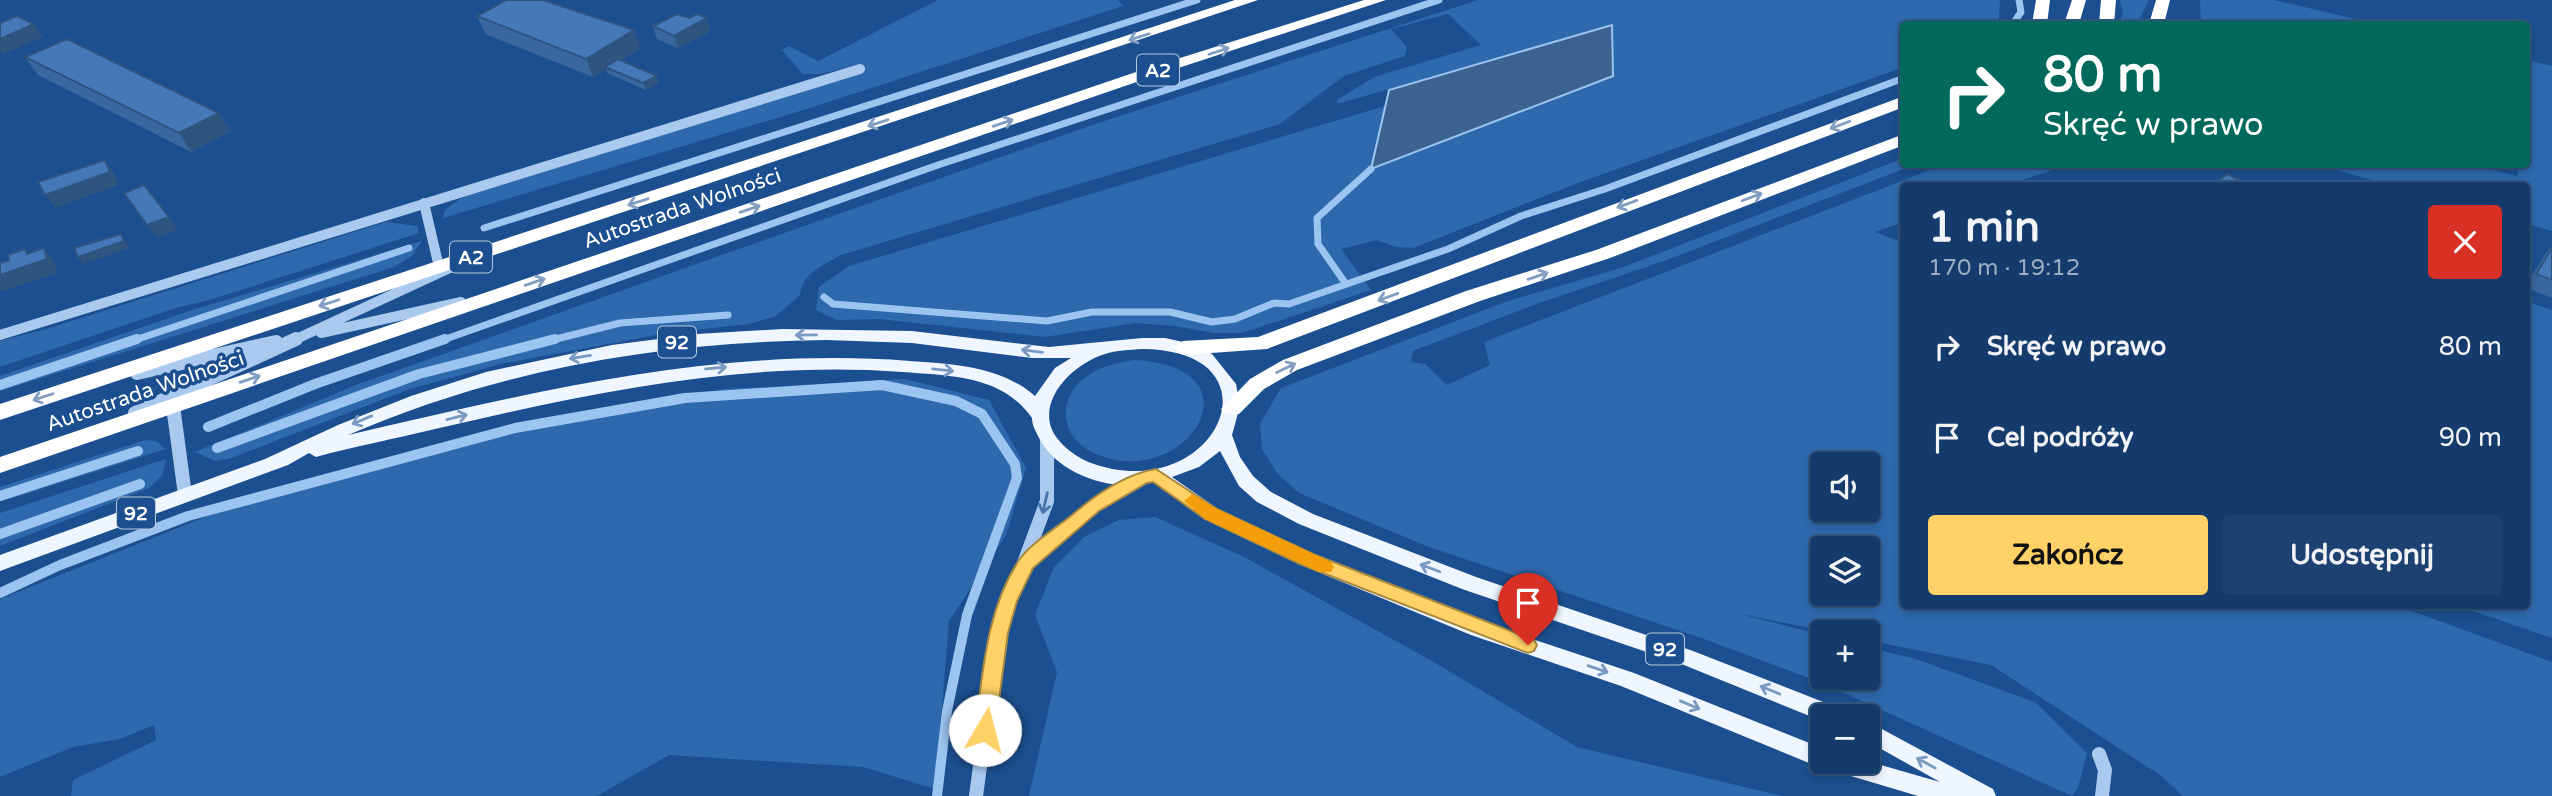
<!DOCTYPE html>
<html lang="pl">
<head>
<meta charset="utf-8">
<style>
  body { margin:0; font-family:"Varela Round",sans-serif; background:#1d4271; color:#f1f3f6; height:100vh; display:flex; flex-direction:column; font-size:26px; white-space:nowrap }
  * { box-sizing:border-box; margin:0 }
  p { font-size:23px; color:#9dadc1 }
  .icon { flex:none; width:38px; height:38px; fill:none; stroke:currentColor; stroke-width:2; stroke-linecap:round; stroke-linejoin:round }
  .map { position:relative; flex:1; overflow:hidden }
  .panel { position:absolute; left:1900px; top:182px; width:630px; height:427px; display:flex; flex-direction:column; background:#143b6b; border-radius:7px; box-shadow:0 4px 10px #0003,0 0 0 2px #33557e }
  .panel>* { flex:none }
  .top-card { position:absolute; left:1900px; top:21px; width:630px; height:147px; border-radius:7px; box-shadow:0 4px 10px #0003,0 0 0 2px #33557e; background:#00695c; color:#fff; overflow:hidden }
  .buttons { position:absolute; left:1810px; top:452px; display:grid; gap:14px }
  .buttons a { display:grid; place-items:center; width:70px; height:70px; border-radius:7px; background:#143b6b; box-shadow:0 4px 10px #0003,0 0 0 2px #33557e; font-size:35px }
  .pin { position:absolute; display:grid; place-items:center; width:60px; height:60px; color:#fff; margin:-72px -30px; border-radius:50% 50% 50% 0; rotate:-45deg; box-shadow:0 0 7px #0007 }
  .pin .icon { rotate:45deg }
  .me { position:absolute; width:77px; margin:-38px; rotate:8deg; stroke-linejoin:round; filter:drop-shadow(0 0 5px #0008) }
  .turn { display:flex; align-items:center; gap:24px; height:147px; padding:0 28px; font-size:32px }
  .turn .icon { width:91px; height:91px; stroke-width:2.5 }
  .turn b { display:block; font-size:49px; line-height:60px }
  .round { display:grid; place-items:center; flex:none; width:74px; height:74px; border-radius:7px; background:#1d4271 }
  .headline { display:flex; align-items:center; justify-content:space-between; height:119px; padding:0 28px }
  h1 { font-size:42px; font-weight:700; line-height:52px }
  .button { display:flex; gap:14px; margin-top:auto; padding:14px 28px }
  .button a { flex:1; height:80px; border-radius:7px; background:#ffd166; color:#111; font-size:28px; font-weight:700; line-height:80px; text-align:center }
  .button a+a { background:#1d4271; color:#f1f3f6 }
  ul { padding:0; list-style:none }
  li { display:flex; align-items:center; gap:21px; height:91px; padding:0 28px }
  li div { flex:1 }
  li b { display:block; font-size:26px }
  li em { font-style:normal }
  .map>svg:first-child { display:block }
  .green { fill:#2e69ad; fill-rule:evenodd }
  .water { fill:#3c6290; stroke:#9cc4f0; stroke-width:2 }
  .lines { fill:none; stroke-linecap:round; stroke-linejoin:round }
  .stream-far1 { stroke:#9cc4f0; stroke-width:7 }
  .stream { stroke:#9cc4f0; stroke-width:10 }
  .minor-far1 { stroke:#a9c9ee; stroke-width:10 }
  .minor { stroke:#a9c9ee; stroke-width:14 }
  .major { fill:#f0f6ff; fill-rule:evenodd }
  .highway { fill:#fff; fill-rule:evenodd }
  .wall { fill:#3a679d }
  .shaded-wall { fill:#305480 }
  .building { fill:#4478b7; stroke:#305480; stroke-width:2 }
  .oneway { stroke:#829ec1 }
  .oneway2 { stroke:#7b9ac1 }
  .oneway3 { stroke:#4674ac }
  .route { fill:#ffd166; stroke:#a68842; stroke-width:2 }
  .slow { fill:#f59e0b }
  .labels { text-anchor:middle; stroke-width:7; stroke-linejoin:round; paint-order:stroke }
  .shield { fill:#1b4f8f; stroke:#bbcadd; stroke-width:2 }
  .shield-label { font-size:19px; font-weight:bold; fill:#fff }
  .street-label { font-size:21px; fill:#fff; stroke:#1b4f8f }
</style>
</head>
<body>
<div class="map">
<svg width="2552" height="796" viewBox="0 0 2552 796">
  <rect width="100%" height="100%" fill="#1b4f8f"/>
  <path class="green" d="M938,0H1118L1123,6L810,108L443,218L445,210L465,195L865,69L861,64L821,74H803L782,50L789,46L818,61Z
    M1478,0H2000L1999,20L1995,24H1904V67L1578,183L1413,248L1395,247L1377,240L1341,249L1371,290L1242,333H1215L1174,326L1136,323L1045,337L879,319L837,320L816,310L819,287L849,266L1385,106L1372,168L1612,25L1337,104V100L1374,77L1481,45L1448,14L1391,29L1407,47L1405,56L1344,76L1280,124L841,255C824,265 802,273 800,295L776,316L749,324L667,333L501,364L410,389L229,459L215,461L195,452L356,385L733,251L1101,122Z
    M2120,0H2149L2137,24H2119L2123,13Z
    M2200,0H2274L2377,24H2201Z
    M2527,60L2552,66V231L2527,224V186L2391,185L2317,165L2469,164L2517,176L2520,165L2527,164Z
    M1904,158V164L1914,165L1667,260L1539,303L1413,351L1411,362L1425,364L1447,385L1490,365L1484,342L1943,165H2067L2007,185L1904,186V222L1875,232L1904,243V606H2398L2552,662V796H2183L2160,775L1991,665L1867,640V632H1829L1736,613L1822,635V677H1867V647L1916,659L2035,702L2087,753L2078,788L2072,796L1822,683L1704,639L1429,547L1299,493L1277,473L1262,449L1260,424L1281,388L1508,301L1621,268ZM1822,464H1867V509H1822ZM1822,548H1867V593H1822Z
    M386,222L417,226L419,233L213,299L176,308L0,367V341L46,329Z
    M422,241L412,256L394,267L0,391V376L189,311Z
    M2527,302L2552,310V638L2458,606H2527Z
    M1133,360C1269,366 1183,497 1092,452C1056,434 1058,392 1092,373C1105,365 1118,363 1133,360Z
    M905,379L989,400L1026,468L1006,535L949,621L935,789L863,767L669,755L597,796H71L73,780L156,740L154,725L120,739L73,747L0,777V599L263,494L516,423L724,389Z
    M145,440L156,441L166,449L0,502V487Z
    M166,459L162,476L149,488L0,546V513Z
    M1155,517L1242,556L1425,657L1577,747L1782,796H1029L1057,672L1035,615L1054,567L1084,537L1119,520Z"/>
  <path class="water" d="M1612,25L1613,76L1371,169L1389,90Z"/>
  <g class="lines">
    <path class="stream-far1" d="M2013,24L2021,12L2019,0
      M484,228L1197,0
      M1346,284L1318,244L1317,218L1371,169
      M824,297L833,304L1047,321L1092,312H1170L1212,322L1235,319L1274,303L1289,304L1448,249L1521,216L1605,189L1904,78
      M132,341L409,248
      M440,341L938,165L1439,0
      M548,341L620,323L728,315"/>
    <path class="stream" d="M0,385L137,339
      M208,427L315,384L445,339
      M217,448L419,374L555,339
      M0,496L138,451
      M0,534L140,484
      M0,593L60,565L188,516L515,428L685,398L882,385L956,401L982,414L1015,464L1017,478L967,615L947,711L937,796"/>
    <path class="minor-far1" d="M424,203L439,267
      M321,333L461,302
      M0,335L860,69
      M292,341L452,267"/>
    <path class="minor" d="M137,373L276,342
      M173,406L185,495
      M135,413L296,339
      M1030,560L1093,507L1143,478
      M2099,754L2105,770L2102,796
      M976,796L998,633L1047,501V440"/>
    <path class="major" d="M783,329L912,331L1049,347L1142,338H1165L1192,344L1212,354L1236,384L1240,406L1232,435L1240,457L1253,476L1271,492L1313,514L1476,577L1693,651L1841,709L1844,716H1822V721L1679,663L1462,589L1299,524L1257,502L1239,486L1220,451L1199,467L1172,477L1218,509L1313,554L1484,623L1634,673L1822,748V761H1867L1940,782L1867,741V721L1993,789L1996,796H1918L1814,765L1621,686L1471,635L1299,564L1204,519L1153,482C1113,493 1058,475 1039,438C1036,431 1032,426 1032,418C1002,375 951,376 903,372C742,360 590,393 435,429C395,439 355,446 316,457L309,453L288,465L0,571V555L265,459L338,425L411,396L486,372L612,345L697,334ZM826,340L912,343L1032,358H1071L1055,368L1035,396C1000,366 954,364 910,361C716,346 535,392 348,435C501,369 660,342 826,340ZM1142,349C1287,350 1216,508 1091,463C1075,457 1054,441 1050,424C1043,392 1078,362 1105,354C1116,350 1130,350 1142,349Z"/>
    <path class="highway" d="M1235,0H1258L0,420V404Z
      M1364,0H1386L1151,77L0,473V457L1139,71Z
      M2036,0H2050L2047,24H2032Z
      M2072,0H2086L2079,24H2064Z
      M2101,0H2116L2114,24H2099Z
      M2156,0H2170L2164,24H2149Z
      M1904,96V107L1267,349L1183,355L1173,348L1183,341L1258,337Z
      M1904,134V145L1610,258L1480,301L1297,370L1264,389L1239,414H1225L1221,409L1250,379L1283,360L1466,291L1596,250Z"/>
  </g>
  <path class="wall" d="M477,16L641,48L620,60L659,83L646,90L607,73L606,69L593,77L485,34Z
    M689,18H707L711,31L678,48L657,39L653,26Z
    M25,57L219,113L231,131L191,152L38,75Z
    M2552,246V298L2527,288V284L2546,253Z"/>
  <path class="shaded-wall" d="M707,18L711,31L678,48L674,36Z
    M34,24L43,37L3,54L0,50V39Z
    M634,30L641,48L608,68L605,67L606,69L593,77L586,59Z
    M657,76L659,83L646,90L643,83Z
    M219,113L231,131L191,152L179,133Z
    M105,160L114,173L119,185L55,208L45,195Z
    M169,217L178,230L157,238L147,225Z
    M121,234L126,241L129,248L83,264L78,257Z
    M44,248L54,261L58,273L0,292V275L25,249L36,263Z"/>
  <path class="building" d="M506,0H543L634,30L586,59L477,16Z
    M677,14L689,18L697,14L707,18L674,36L653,26Z
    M17,16L34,24L0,39V23Z
    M67,39L219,113L179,133L25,57Z
    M618,59L657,76L643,83L605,67Z
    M105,160L110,172L45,195L38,182Z
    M2227,174L2252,186H2212Z
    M144,185L169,217L147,225L124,193Z
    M121,234L124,241L78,257L74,248Z
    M44,248L47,259L0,275V263L9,260L8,255L25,249L27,254Z
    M2552,248V280L2536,274Z"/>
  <defs><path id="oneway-shaft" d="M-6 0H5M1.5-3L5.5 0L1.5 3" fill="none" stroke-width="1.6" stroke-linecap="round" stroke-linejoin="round" transform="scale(1.75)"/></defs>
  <g class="oneway">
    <use href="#oneway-shaft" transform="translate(1139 37) rotate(162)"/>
    <use href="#oneway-shaft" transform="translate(1219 51) rotate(-18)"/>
    <use href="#oneway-shaft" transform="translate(878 123) rotate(162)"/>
    <use href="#oneway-shaft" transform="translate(1003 123) rotate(-19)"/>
    <use href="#oneway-shaft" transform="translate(1840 125) rotate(159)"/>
    <use href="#oneway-shaft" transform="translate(1752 197) rotate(-21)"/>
    <use href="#oneway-shaft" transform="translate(638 202) rotate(162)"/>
    <use href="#oneway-shaft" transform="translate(1627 204) rotate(160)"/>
    <use href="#oneway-shaft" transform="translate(750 209) rotate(-19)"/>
    <use href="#oneway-shaft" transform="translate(1538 276) rotate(-19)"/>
    <use href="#oneway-shaft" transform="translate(535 282) rotate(-19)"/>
    <use href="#oneway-shaft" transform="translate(1388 297) rotate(160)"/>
    <use href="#oneway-shaft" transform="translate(329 303) rotate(162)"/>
    <use href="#oneway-shaft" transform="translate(1286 368) rotate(-26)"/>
    <use href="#oneway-shaft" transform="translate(250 379) rotate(-19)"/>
    <use href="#oneway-shaft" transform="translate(43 397) rotate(162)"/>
  </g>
  <g class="oneway2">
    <use href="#oneway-shaft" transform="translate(806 335) rotate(179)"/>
    <use href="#oneway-shaft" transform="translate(1032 351) rotate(-173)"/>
    <use href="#oneway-shaft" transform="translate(580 357) rotate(171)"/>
    <use href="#oneway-shaft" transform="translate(716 368) rotate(-5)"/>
    <use href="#oneway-shaft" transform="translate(943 370) rotate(6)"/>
    <use href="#oneway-shaft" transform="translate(457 417) rotate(-14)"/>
    <use href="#oneway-shaft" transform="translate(362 420) rotate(157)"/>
    <use href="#oneway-shaft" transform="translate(1430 568) rotate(-159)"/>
    <use href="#oneway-shaft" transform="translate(1598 669) rotate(19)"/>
    <use href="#oneway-shaft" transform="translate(1770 690) rotate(-158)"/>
    <use href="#oneway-shaft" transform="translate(1690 705) rotate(23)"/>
    <use href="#oneway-shaft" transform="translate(1926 763) rotate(-151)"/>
  </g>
  <use class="oneway3" href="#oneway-shaft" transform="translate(1045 503) rotate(103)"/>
  <path class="route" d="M1156,469L1217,509L1313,554L1534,640L1537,645L1534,651L1528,653L1300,564L1205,519L1153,482L1147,483L1099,511L1033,568L1017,601L1008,633L995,730L992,736L985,738L978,736L975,730C983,672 986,610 1019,560C1031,543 1056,528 1072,515C1095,495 1125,474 1156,469Z"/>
  <path class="slow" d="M1192,494L1217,509L1331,562L1334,567L1331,572H1319L1205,519L1184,501Z"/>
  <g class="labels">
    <g class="shield">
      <rect x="1137" y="54.5" width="42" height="31" rx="5"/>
      <rect x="450" y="241.5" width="42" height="31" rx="5"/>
      <rect x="658" y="326.5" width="38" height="31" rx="5"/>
      <rect x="117" y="497.5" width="38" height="31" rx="5"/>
      <rect x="1646" y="633.5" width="38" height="31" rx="5"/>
    </g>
    <g class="shield-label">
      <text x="1158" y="77">A2</text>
      <text x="471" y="264">A2</text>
      <text x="677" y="349">92</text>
      <text x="136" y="520">92</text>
      <text x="1665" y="656">92</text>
    </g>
    <g class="street-label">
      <text transform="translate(682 208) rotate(-19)" y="7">Autostrada Wolności</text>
      <text transform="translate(145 391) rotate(-19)" y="7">Autostrada Wolności</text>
    </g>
  </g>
</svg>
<div class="buttons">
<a><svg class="icon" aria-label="sound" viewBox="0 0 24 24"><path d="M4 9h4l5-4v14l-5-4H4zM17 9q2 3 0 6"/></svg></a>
<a><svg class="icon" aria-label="layers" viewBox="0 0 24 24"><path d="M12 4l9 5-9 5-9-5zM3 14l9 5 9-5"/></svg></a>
<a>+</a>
<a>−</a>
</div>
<div class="pin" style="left:1528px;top:645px;background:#d93025"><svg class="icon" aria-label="arrive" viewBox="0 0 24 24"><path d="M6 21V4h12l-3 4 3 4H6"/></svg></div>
<svg class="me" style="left:985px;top:730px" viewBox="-20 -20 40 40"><circle r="19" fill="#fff"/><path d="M0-13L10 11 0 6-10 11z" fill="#ffd166"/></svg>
<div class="top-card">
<div class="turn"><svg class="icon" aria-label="right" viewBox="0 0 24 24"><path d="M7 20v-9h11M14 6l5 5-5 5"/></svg><div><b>80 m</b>Skręć w prawo</div></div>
</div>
<section class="panel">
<div class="headline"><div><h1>1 min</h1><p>170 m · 19:12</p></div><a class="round" style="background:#d93025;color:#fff"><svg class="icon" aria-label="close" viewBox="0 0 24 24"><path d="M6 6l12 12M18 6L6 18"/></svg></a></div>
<ul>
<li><svg class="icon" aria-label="right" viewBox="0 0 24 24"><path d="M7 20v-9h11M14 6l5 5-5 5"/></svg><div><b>Skręć w prawo</b></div><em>80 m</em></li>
<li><svg class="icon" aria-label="arrive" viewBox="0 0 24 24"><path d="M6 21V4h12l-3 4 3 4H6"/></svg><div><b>Cel podróży</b></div><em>90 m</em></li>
</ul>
<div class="button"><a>Zakończ</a><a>Udostępnij</a></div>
</section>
</div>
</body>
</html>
